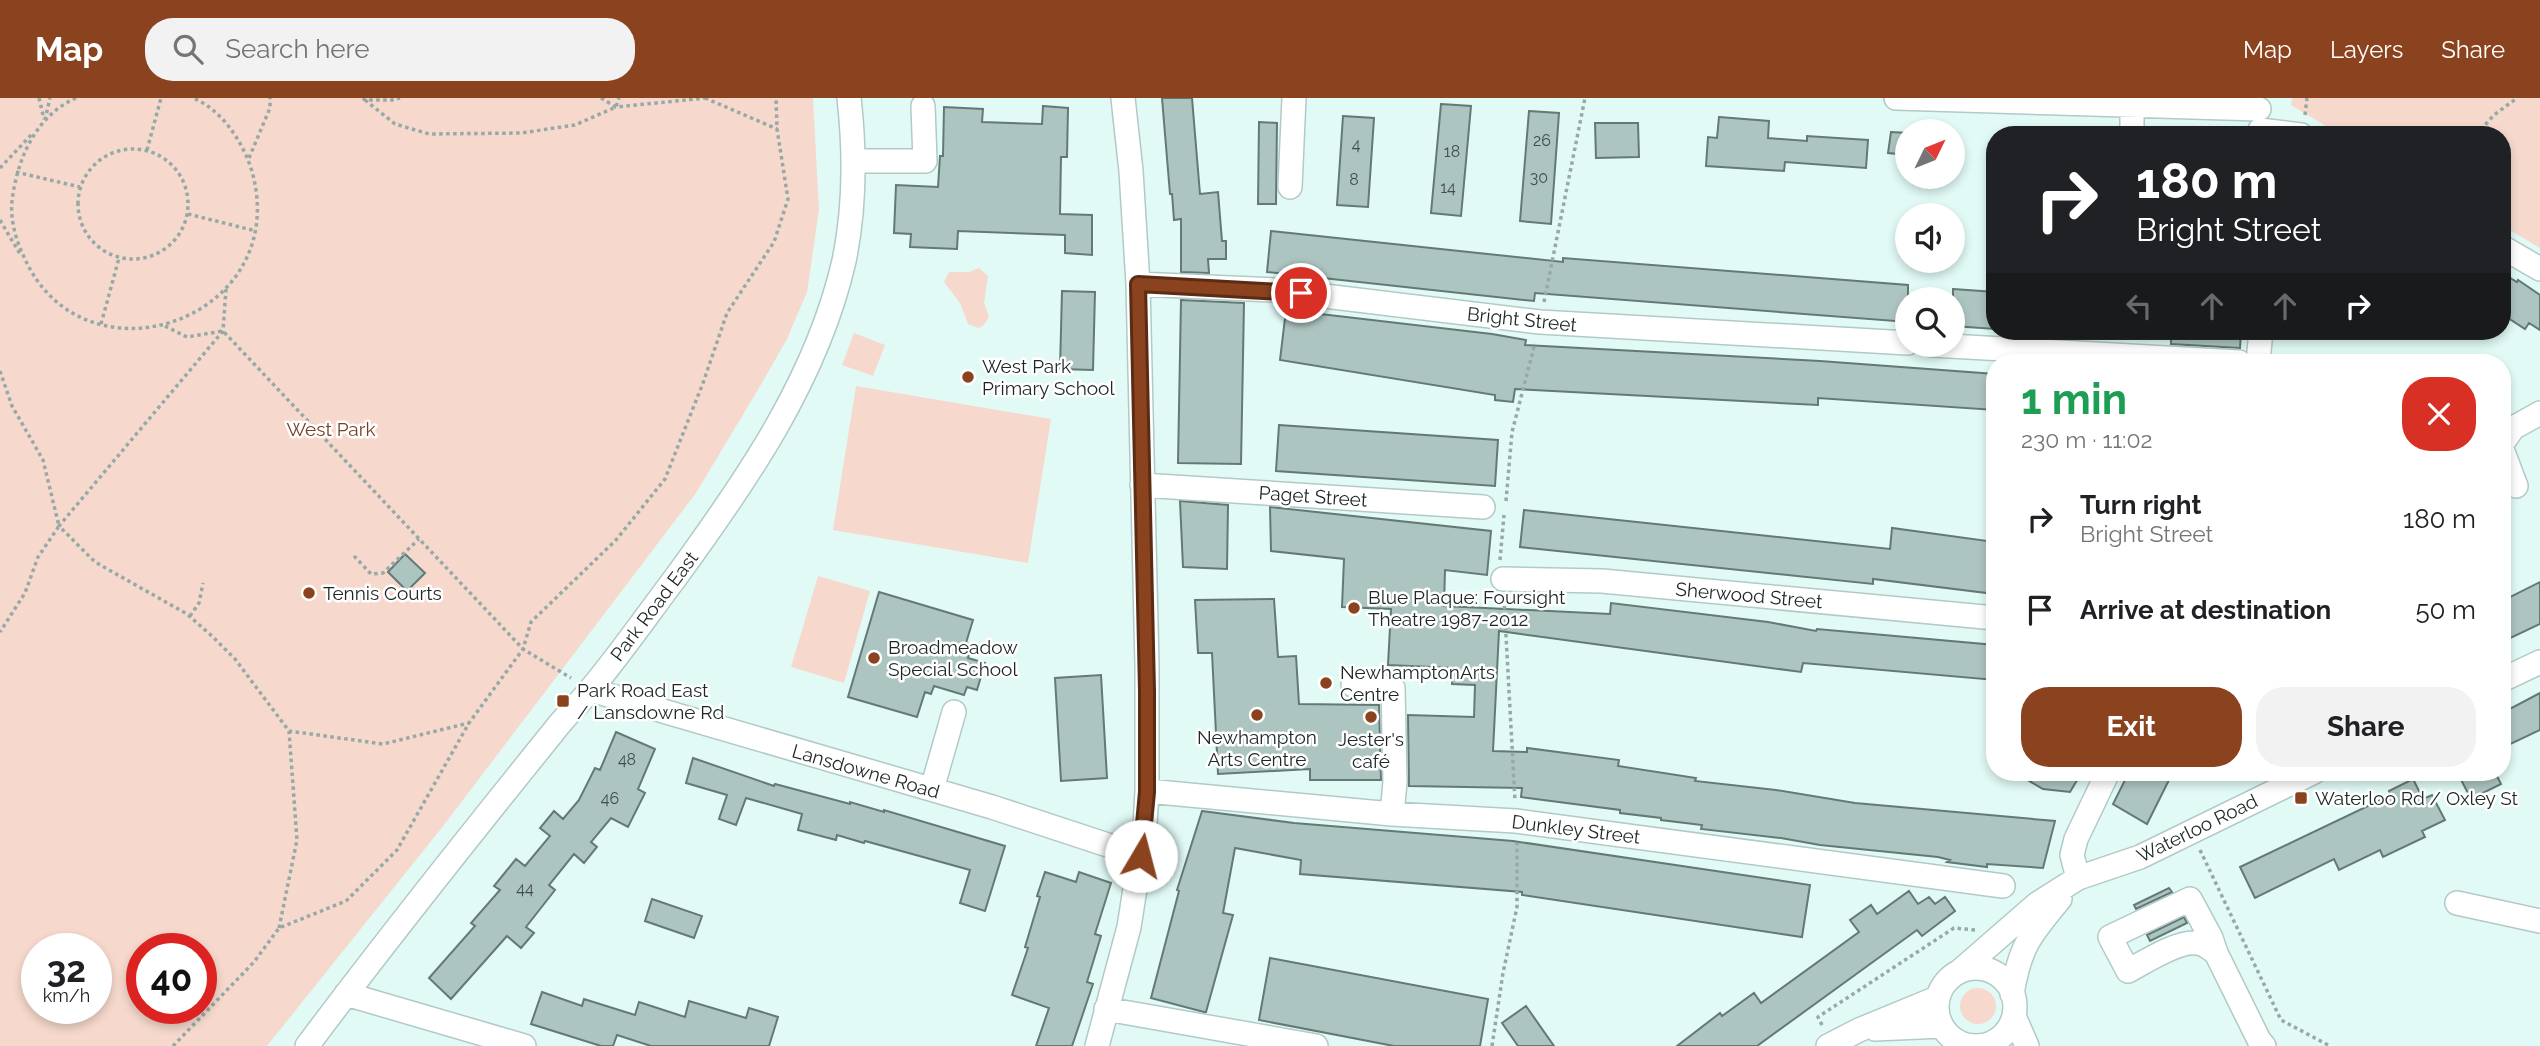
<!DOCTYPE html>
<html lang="en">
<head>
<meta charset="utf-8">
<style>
  body { margin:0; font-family:Raleway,sans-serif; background:#f2f2f2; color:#202124; height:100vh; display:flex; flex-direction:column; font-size:26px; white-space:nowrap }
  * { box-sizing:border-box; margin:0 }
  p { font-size:23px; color:#757577 }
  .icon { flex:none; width:38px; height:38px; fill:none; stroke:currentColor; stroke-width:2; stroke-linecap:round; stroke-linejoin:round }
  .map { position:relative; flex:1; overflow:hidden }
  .details { position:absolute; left:1986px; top:256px; width:525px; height:427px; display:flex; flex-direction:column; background:#fff; border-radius:28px; box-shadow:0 4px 10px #0003 }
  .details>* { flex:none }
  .guide { position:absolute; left:1986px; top:28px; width:525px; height:214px; border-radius:28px; box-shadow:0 4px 10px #0003; background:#202124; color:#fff; overflow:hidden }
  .needle { width:46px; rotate:47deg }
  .fabs { position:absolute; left:1895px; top:21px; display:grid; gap:14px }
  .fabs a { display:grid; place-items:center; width:70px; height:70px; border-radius:50%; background:#fff; box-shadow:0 4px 10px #0003; font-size:35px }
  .speed { position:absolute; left:21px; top:835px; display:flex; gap:14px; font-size:35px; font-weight:700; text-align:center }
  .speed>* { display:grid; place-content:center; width:91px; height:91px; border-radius:50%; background:#fff; box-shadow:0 4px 10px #0003; line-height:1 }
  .speed small { font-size:18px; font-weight:400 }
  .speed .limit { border:10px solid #d22; background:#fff; color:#111 }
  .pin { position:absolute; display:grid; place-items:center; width:60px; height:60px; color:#fff; margin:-30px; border:4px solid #fff; border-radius:50%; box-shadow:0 2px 7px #0007 }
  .me { position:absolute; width:77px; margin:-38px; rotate:8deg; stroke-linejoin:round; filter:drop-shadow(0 0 5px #0008) }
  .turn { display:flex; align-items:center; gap:24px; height:147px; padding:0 35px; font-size:32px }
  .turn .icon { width:91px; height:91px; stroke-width:2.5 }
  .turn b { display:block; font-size:49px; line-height:60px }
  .lanes { display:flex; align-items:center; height:66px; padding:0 35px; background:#0003; justify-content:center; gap:35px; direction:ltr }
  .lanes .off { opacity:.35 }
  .round { display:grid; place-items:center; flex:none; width:74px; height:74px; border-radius:28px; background:#f2f2f2 }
  .summary { display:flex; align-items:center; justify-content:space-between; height:119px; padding:0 35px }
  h1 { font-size:42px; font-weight:700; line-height:52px; color:#1e9e55 }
  .button { display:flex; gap:14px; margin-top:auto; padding:14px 35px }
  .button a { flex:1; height:80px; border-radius:28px; background:#8a431e; color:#fff; font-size:28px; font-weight:700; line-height:80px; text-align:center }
  .button a+a { background:#f2f2f2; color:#202124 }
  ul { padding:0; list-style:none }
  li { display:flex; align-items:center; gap:21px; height:91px; padding:0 35px }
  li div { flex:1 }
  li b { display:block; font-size:26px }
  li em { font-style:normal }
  header { display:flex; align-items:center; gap:42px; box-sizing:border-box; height:98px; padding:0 35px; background:#8a431e; color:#fff }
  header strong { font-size:33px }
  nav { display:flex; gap:38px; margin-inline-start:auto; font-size:24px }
  .search { width:490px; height:63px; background:#f2f2f2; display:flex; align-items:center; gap:18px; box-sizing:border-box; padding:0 24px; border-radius:28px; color:#757577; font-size:26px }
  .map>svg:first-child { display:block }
  .green { fill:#f6d9cc; fill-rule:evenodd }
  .building { fill:#adc5c1; stroke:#637976; stroke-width:2 }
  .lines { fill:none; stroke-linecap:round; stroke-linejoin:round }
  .minor-casing { stroke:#b2cac7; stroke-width:26 }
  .path { stroke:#96a9a6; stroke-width:3.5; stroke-dasharray:3.5 3.5; stroke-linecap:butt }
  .minor { stroke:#fff; stroke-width:23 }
  .route-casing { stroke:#5a2c14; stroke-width:18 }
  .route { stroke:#8a431e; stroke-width:12 }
  .poi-dot { fill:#8a431e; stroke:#fff; stroke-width:2.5 }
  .labels { text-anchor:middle; stroke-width:5; stroke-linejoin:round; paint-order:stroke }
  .number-label { font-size:16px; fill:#424e4d }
  .street-label { font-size:19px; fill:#1e2726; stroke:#fff }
  .poi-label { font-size:19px; fill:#1e2726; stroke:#fff; text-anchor:start }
  .park-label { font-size:19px; fill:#754025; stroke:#fff }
</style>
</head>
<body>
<header>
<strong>Map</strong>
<div class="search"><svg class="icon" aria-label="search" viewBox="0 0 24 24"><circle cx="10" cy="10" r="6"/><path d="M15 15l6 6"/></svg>Search here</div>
<nav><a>Map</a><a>Layers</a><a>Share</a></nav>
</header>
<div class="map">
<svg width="2540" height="948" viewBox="0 0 2540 948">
  <rect width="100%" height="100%" fill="#e1faf6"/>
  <path class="green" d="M0,0H813L819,112L807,194L787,241L762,285L696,395L444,727L267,948H0ZM37,850H96V910H37ZM142,850H201V910H142Z
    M2292,0H2540V150L2503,128L2502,37H2341L2291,7Z
    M979,170L988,178L984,205L989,219L984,227L979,230L968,226L960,205L944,184L949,174H969Z
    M854,235L885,247L873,278L842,267Z
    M856,288L1051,321L1028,465L833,432Z
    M818,478L870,493L844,585L791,569Z
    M1960 908a18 18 0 1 1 36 0a18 18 0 1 1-36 0Z"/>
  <path class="building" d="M1162,0H1192L1200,96L1218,94L1222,143H1226V161H1208L1209,175L1181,174V121L1174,122L1172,96H1170Z
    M1441,6L1471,8L1461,118L1431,115Z
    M1043,8L1068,10L1067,59H1061L1060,116L1092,117V157L1065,155V137L958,133L957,151L910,149L911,136L894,135L896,87L938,89L940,58H943L944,9L983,11L982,24L1042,26Z
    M1529,13L1559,15L1551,126L1520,123Z
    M1343,18L1374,20L1368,109L1337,107Z
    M1719,19L1769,23L1768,40L1807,43V38L1868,42L1866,70L1785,64L1784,73L1706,68L1708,39L1717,40Z
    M1259,24L1277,25L1276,106H1258Z
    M1595,25H1638L1639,59L1596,60Z
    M1891,34L1908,35V57L1888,55Z
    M1271,133L1563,164V160L1908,187V224L1535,195L1534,203L1267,174Z
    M2502,175L2517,184L2518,182L2540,197V232L2529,225L2525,231L2502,216Z
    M1953,191L1995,194V231L1953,228Z
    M1062,193L1095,194L1093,272L1060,271Z
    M1181,202L1244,205L1241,366L1178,365Z
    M1286,212L1492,236L1526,242L1525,247L1820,263L1995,276V312L1818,300V307L1515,291L1513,304L1495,302V297L1280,262Z
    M2171,233H2241L2240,250L2171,246Z
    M1279,327L1498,342L1495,388L1276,373Z
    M1180,403L1228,407L1227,471L1183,469Z
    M1270,409L1491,433L1487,477L1445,472L1444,508L1610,516L1611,505L1768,524L1816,533L1817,531L1995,547V582L1803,565L1801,574L1499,533L1493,653L1527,654V650L1619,662L1618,668L1696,680L1695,683L1776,692L1855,705L2055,723L2043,770L1987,766V769L1947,764L1950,762L1938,759L1820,747L1781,740L1701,731L1702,727L1661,722V720L1620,715V712L1521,699L1522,690L1409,688L1408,617L1474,619L1475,587L1452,586L1453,570L1388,567L1391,511L1342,509L1344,461L1271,453Z
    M1524,412L1890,451L1892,430L1995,444V496L1873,481V486L1520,449Z
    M405,456L425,475L407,493L388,474Z
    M2540,484V526L2502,544V503Z
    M879,494L973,522L966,545L972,547L968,560L985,565L977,592L967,589L964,597L934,588L931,596L925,594L917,619L848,599Z
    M1274,501L1278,559L1296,558L1299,606L1379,607L1381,682H1310V671L1218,676L1212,555H1198L1195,502Z
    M1101,577L1107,680L1061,683L1055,580Z
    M2540,595V632L2502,650V615Z
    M616,634L655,651L638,691L645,695L628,729L611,720L591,744L597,749L584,765L574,756L549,787L555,792L526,829L534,835L521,850L507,838L451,901L429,880L475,828L471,825L500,792L494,788L516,761L525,768L550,738L540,730L554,713L563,721L579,702L595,670L600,672Z
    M693,660L774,688L775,686L850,706V704L884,714V712L1005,748L985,813L960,805L970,772L865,743L864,745L837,737L836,742L798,732L802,716L746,700L736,727L719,721L727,697L686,685Z
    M2014,674H2082L2070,694L2043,691Z
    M2129,674H2173L2147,726L2113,706Z
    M2457,674H2495L2501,686L2471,701Z
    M2413,681L2423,701L2432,697L2445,722L2422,733L2425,739L2383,759L2380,752L2339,772L2334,761L2255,800L2240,769L2391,697L2389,693Z
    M1202,713L1294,725L1513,743L1810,787L1802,839L1522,797V794L1300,776L1301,762L1235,750L1223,815L1233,817L1206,914H1204L1151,900L1179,793L1177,792Z
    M1045,774L1076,784L1079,774L1111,785L1095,836L1101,838L1087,884L1093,886L1072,948H1036L1049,910L1012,897L1028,850L1025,849L1040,799L1037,798Z
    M2169,790L2172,794L2136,811L2134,807Z
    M1909,793L1918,806L1929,799L1935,806L1945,799L1955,813L1922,838L1917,832L1757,948H1677L1720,915L1722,918L1754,895L1761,905L1859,834L1850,822L1871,807L1877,816Z
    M652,801L702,818L694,840L645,823Z
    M2184,819L2187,825L2150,843L2147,837Z
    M1270,860L1488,901L1480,948H1394L1259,922Z
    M542,894L582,908L584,901L635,917L639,904L685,919L689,903L746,920L749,910L778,919L769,948H651L617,937L613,948H601L531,926Z
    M1526,908L1554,948H1518L1502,925Z"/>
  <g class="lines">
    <defs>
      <path id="minor" d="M1896,0L2259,11
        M2260,32L2301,37
        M2132,37V8
        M854,63H925L923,8
        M1290,89L1294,0
        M2502,149L2540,171
        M1138,186L1275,192L1540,224L1908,245
        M1932,247L2239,264
        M2258,264L2261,233
        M2502,346L2513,330L2540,315
        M2502,351L2516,388
        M1142,387L1483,409
        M1503,481L1602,483L1995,520
        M2502,582L2540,564
        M1353,587L1393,590L1395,684L1392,716
        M591,592L992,709L1141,758
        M932,691L954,614
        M1147,693L1392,716L1516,723L2003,788
        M2078,780L2072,757L2076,741L2108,674
        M2457,805L2540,823
        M2216,855C2209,850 2204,845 2196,845C2177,843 2145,864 2128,873L2110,839L2190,801L2211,840L2216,855L2259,942L2264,948
        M1937 909a39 39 0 1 1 78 0a39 39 0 1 1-78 0Z
        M1960,873L2037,806L2078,780L2140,759L2314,674
        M346,896L524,948
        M2012,896C2020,848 2030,837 2060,801
        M1106,911L1316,948
        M2014,918L2027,948
        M1875,931L1942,928
        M307,948C387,841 470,737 554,633C565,618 579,606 591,591C621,555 648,516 676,479C746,383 817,281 844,163C855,110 855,53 849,0
        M1097,948L1129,829L1145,727L1147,693V568L1138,186L1131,73L1123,0
        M1828,948L1859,932L1937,900"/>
    </defs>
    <use href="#minor" class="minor-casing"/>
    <path class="path" d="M39,0L44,21
      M76,0C35,18 17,62 12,103C10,122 16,142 24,159C83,293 290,223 253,77C245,47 223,12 193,0
      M363,0L365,2H392L400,0
      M601,0L616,9L706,0
      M705,0L777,31
      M365,2L395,26L429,36L521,35L575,27L616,9L619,0
      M2305,17L2307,0
      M45,22L50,0
      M2476,37L2494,17L2517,0
      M78 106a55 55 0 1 1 110 0a55 55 0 1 1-110 0Z
      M147,52L161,0
      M249,60L270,10V0
      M0,70L33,35
      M16,74L80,89
      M188,116L256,133
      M0,122L20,156
      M226,191L223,233L59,428L95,464L187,516L213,539L235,561L289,633L383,646L469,625
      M1544,204L1585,0
      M101,226L119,160
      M165,228L187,239L223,233L523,551L571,580
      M0,273L12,308L43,362L59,428L38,459L25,495L0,534
      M1506,403L1512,334L1535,245
      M354,460L355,459L371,476L383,475L419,441
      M1500,462L1504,417
      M1504,501L1515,703
      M190,518L199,505L203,485
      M2200,752L2281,922L2330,948
      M279,830L297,742L289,633
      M1822,927L1818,919L1954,830L1975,832
      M173,948L254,864L279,830L346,803L397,752L469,625L523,551L531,524L616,442L665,381L703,285L727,215L774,144L788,101L777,31L776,0
      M1492,948L1503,875L1517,809V745"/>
    <use href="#minor" class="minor"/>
  </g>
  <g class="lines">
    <defs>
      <path id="route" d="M1141,758L1147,694V593L1138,186L1301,195"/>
    </defs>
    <use href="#route" class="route-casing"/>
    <use href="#route" class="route"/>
  </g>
  <g class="poi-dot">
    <circle cx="968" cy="279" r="7"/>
    <circle cx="309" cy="495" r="7"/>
    <circle cx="1354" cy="510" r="7"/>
    <circle cx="874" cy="560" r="7"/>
    <circle cx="1326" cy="585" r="7"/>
    <rect x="556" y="596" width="14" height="14" rx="3.5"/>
    <circle cx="1257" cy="617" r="7"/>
    <circle cx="1371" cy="619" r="7"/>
    <rect x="2294" y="693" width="14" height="14" rx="3.5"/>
  </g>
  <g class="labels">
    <g class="number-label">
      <text x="1542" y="48">26</text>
      <text x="1356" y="52">4</text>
      <text x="1452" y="59">18</text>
      <text x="1539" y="85">30</text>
      <text x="1354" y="87">8</text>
      <text x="1448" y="95">14</text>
      <text x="627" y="667">48</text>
      <text x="610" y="706">46</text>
      <text x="525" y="796">44</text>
    </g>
    <g class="street-label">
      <text transform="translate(1522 221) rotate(6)" y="7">Bright Street</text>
      <text transform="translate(1313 398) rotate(4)" y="7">Paget Street</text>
      <text transform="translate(1749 497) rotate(5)" y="7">Sherwood Street</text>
      <text transform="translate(654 508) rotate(-53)" y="7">Park Road East</text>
      <text transform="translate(866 673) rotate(16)" y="7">Lansdowne Road</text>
      <text transform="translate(2197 730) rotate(-26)" y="7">Waterloo Road</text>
      <text transform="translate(1576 731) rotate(7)" y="7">Dunkley Street</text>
    </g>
    <g class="poi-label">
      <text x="982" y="275">West Park<tspan x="982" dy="22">Primary School</tspan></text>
      <text x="323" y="502">Tennis Courts</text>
      <text x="1368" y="506">Blue Plaque: Foursight<tspan x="1368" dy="22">Theatre 1987-2012</tspan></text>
      <text x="888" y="556">Broadmeadow<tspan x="888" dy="22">Special School</tspan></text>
      <text x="1340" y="581">NewhamptonArts<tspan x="1340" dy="22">Centre</tspan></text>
      <text x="577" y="599">Park Road East<tspan x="577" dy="22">/ Lansdowne Rd</tspan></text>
      <text x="1257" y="646" text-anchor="middle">Newhampton<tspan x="1257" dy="22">Arts Centre</tspan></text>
      <text x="1371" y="648" text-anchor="middle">Jester's<tspan x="1371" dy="22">café</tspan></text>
      <text x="2315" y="707">Waterloo Rd / Oxley St</text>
    </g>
    <g class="park-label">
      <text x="331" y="338">West Park</text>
    </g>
  </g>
</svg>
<div class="fabs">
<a><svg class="needle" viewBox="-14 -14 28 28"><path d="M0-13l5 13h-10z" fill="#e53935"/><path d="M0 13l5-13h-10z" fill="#757577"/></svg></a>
<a><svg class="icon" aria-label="sound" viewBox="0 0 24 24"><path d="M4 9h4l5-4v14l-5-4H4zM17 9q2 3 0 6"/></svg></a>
<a><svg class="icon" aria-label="search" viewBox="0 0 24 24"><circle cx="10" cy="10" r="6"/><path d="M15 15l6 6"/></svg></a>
</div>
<div class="speed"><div>32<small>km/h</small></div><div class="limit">40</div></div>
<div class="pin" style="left:1301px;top:195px;background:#d93025"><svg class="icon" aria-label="arrive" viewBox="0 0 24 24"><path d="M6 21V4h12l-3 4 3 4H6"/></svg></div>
<svg class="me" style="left:1141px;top:758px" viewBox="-20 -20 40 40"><circle r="19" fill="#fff"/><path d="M0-13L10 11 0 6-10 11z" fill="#8a431e"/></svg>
<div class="guide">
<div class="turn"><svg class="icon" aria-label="right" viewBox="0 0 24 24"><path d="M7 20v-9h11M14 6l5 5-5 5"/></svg><div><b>180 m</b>Bright Street</div></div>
<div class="lanes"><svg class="icon off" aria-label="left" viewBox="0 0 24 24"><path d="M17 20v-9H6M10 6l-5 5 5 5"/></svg><svg class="icon off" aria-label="ahead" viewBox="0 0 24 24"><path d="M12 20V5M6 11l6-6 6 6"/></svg><svg class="icon off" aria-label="ahead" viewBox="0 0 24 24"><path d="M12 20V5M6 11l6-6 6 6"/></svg><svg class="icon" aria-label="right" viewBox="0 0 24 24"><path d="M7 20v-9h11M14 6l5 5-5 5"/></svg></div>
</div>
<section class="details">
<div class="summary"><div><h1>1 min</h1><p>230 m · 11:02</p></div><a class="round" style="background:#d93025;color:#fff"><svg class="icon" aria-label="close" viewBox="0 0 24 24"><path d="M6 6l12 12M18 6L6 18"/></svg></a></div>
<ul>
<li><svg class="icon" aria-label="right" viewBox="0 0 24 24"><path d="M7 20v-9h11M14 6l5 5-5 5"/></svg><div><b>Turn right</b><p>Bright Street</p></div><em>180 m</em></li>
<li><svg class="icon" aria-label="arrive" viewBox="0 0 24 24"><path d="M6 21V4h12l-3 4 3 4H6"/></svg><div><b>Arrive at destination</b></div><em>50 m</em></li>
</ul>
<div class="button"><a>Exit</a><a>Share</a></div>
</section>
</div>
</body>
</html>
